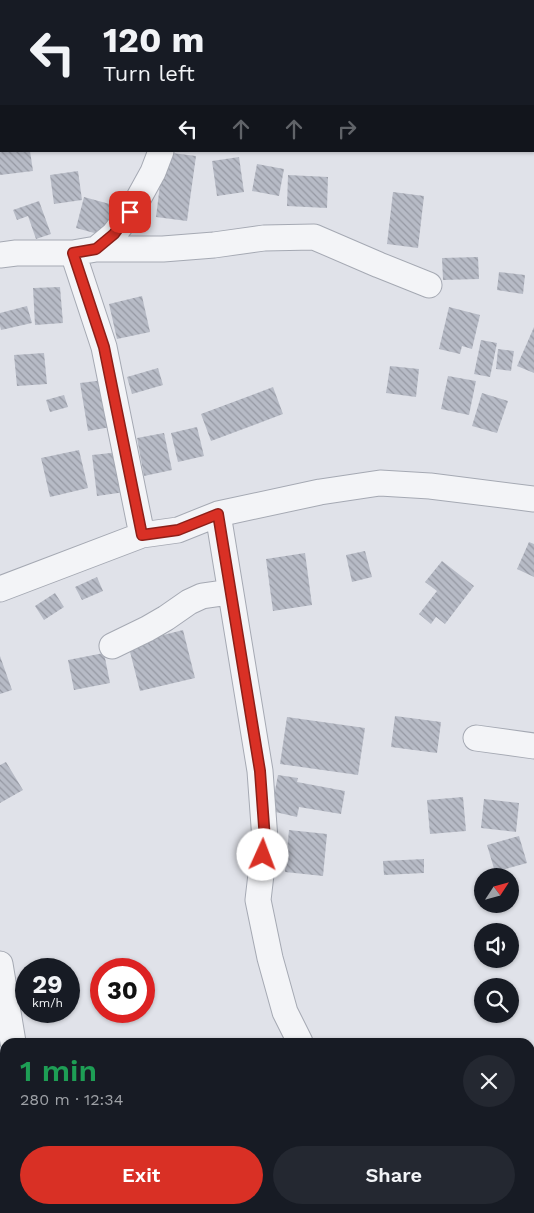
<!DOCTYPE html>
<html lang="en">
<head>
<meta charset="utf-8">
<style>
  body { margin:0; font-family:"Work Sans",sans-serif; background:#242831; color:#f1f3f6; height:100vh; display:flex; flex-direction:column; font-size:19px; white-space:nowrap }
  * { box-sizing:border-box; margin:0 }
  p { font-size:16px; color:#9ea1a6 }
  .icon { flex:none; width:28px; height:28px; fill:none; stroke:currentColor; stroke-width:2; stroke-linecap:round; stroke-linejoin:round }
  .map { position:relative; flex:1; overflow:hidden }
  .details { position:absolute; left:0px; top:1038px; width:535px; height:176px; display:flex; flex-direction:column; background:#171b24; border-radius:15px 15px 0 0; box-shadow:0 1px 4px #0004 }
  .details>* { flex:none }
  .guide { position:absolute; left:0px; top:0px; width:535px; height:152px; box-shadow:0 1px 4px #0004; background:#171b24; color:#f1f3f6; overflow:hidden }
  .needle { width:32px; rotate:54deg }
  .tools { position:absolute; left:474px; top:868px; display:grid; gap:10px }
  .tools a { display:grid; place-items:center; width:45px; height:45px; border-radius:50%; background:#171b24; box-shadow:0 1px 4px #0004; font-size:25px }
  .speed { position:absolute; left:15px; top:958px; display:flex; gap:10px; font-size:25px; font-weight:700; text-align:center }
  .speed>* { display:grid; place-content:center; width:65px; height:65px; border-radius:50%; background:#171b24; box-shadow:0 1px 4px #0004; line-height:1 }
  .speed small { font-size:12px; font-weight:400 }
  .speed .limit { border:8px solid #d22; background:#fff; color:#111 }
  .pin { position:absolute; display:grid; place-items:center; width:42px; height:42px; color:#fff; margin:-21px; border-radius:10px; box-shadow:0 2px 8px #0006 }
  .me { position:absolute; width:55px; margin:-28px; rotate:2deg; stroke-linejoin:round; filter:drop-shadow(0 0 4px #0008) }
  .turn { display:flex; align-items:center; gap:18px; height:105px; padding:0 20px; font-size:22px }
  .turn .icon { width:65px; height:65px; stroke-width:2.5 }
  .turn b { display:block; font-size:35px; line-height:42px }
  .lanes { display:flex; align-items:center; height:48px; padding:0 20px; background:#0003; justify-content:center; gap:25px; direction:ltr }
  .lanes .off { opacity:.35 }
  .round { display:grid; place-items:center; flex:none; width:52px; height:52px; border-radius:26px; background:#242831 }
  .summary { display:flex; align-items:center; justify-content:space-between; height:85px; padding:0 20px }
  h1 { font-size:30px; font-weight:600; line-height:38px; color:#1e9e55 }
  .primary-button { display:flex; gap:10px; margin-top:auto; padding:10px 20px }
  .primary-button a { flex:1; height:58px; border-radius:30px; background:#d93025; color:#fff; font-size:20px; font-weight:600; line-height:58px; text-align:center }
  .primary-button a+a { background:#242831; color:#f1f3f6 }
  .map>svg:first-child { display:block }
  .building { fill:url(#building-back-hatch) }
  .lines { fill:none; stroke-linecap:round; stroke-linejoin:round }
  .minor-casing { stroke:#a5a9b3; stroke-width:27 }
  .minor { stroke:#f3f4f7; stroke-width:25 }
  .route-casing { stroke:#8d1f18; stroke-width:12 }
  .route { stroke:#d93025; stroke-width:9 }
</style>
</head>
<body>
<div class="map">
<svg width="534" height="1213" viewBox="0 0 534 1213">
  <defs>
    <pattern id="building-back-hatch" width="6" height="6" patternUnits="userSpaceOnUse" patternTransform="scale(1.25)"><rect width="6" height="6" fill="#b7bbc6"/><path d="M-1 5l2 2M0 0l6 6M5-1l2 2" fill="none" stroke="#9598a2"/></pattern>
  </defs>
  <rect width="100%" height="100%" fill="#e0e2e9"/>
  <path class="building" d="M0,151H30L33,171L0,175Z
    M164,152L196,156L187,221L156,217Z
    M239,157L244,192L217,196L212,161Z
    M257,164L284,169L279,196L252,191Z
    M78,171L82,200L54,204L50,175Z
    M288,175L328,177L327,208L287,206Z
    M393,192L424,196L418,248L387,244Z
    M84,197L117,206L109,237L76,228Z
    M39,201L51,234L36,239L28,216L17,220L13,210Z
    M478,257L479,279L443,280L442,258Z
    M499,272L525,275L523,294L497,290Z
    M60,287L63,323L35,325L33,288Z
    M142,296L150,332L117,339L109,304Z
    M27,306L32,323L1,330L0,326V313Z
    M449,307L480,315L472,349L462,346L460,354L439,349Z
    M534,327V373L517,366Z
    M481,340L497,343L490,377L474,374Z
    M498,349L514,351L511,371L496,369Z
    M44,353L47,384L17,386L14,355Z
    M390,366L419,369L416,397L386,393Z
    M158,368L163,385L132,394L127,377Z
    M448,376L476,381L469,415L441,409Z
    M104,380L111,427L88,431L80,383Z
    M273,387L283,414L211,441L201,414Z
    M482,393L508,401L497,433L472,426Z
    M64,395L68,407L50,412L46,400Z
    M197,427L204,456L178,462L171,433Z
    M164,433L172,470L144,476L137,438Z
    M79,450L88,488L50,497L41,458Z
    M120,452L125,492L97,496L92,455Z
    M529,542L534,544V577L517,569Z
    M365,551L372,577L352,582L346,555Z
    M305,553L312,605L273,611L266,559Z
    M442,561L474,586L445,624L436,617L431,624L419,614L437,591L425,582Z
    M97,577L103,591L82,600L75,587Z
    M55,593L64,607L44,620L35,606Z
    M183,630L195,678L140,691L128,644Z
    M104,653L110,683L74,690L68,660Z
    M0,656L12,690L0,694Z
    M395,716L441,722L437,753L391,747Z
    M287,717L365,728L358,775L280,764Z
    M6,762L23,790L0,803V765Z
    M278,775L298,778L297,782L345,791L341,814L299,807L297,817L271,811Z
    M463,797L466,831L430,834L427,800Z
    M484,799L519,803L516,832L481,828Z
    M289,830L327,834L323,876L285,872Z
    M519,836L527,863L495,872L487,845Z
    M424,859V873L384,875L383,861Z"/>
  <g class="lines">
    <defs>
      <path id="minor" d="M220,1V0
        M96,249H163L214,245L264,238L314,237L379,265L429,285
        M73,253L104,347L142,535
        M0,255L16,253H73L96,249L114,234L131,212L153,172L161,151
        M218,514L260,771L265,840L258,900L270,958L285,1012L300,1042
        M0,589L142,535L178,530L218,514L320,492L380,483L430,486L534,499
        M112,646L147,629L166,618L189,602L202,596L230,592
        M476,738L534,746
        M0,964L13,1042
        M377,1209V1213"/>
    </defs>
    <use href="#minor" class="minor-casing"/>
    <use href="#minor" class="minor"/>
  </g>
  <g class="lines">
    <defs>
      <path id="route" d="M130,212L114,234L96,249L73,253L104,347L142,535L178,530L218,514L260,771L265,840L263,855"/>
    </defs>
    <use href="#route" class="route-casing"/>
    <use href="#route" class="route"/>
  </g>
</svg>
<div class="tools">
<a><svg class="needle" viewBox="-14 -14 28 28"><path d="M0-13l5 13h-10z" fill="#e53935"/><path d="M0 13l5-13h-10z" fill="#9ea1a6"/></svg></a>
<a><svg class="icon" aria-label="sound" viewBox="0 0 24 24"><path d="M4 9h4l5-4v14l-5-4H4zM17 9q2 3 0 6"/></svg></a>
<a><svg class="icon" aria-label="search" viewBox="0 0 24 24"><circle cx="10" cy="10" r="6"/><path d="M15 15l6 6"/></svg></a>
</div>
<div class="speed"><div>29<small>km/h</small></div><div class="limit">30</div></div>
<div class="pin" style="left:130px;top:212px;background:#d93025"><svg class="icon" aria-label="arrive" viewBox="0 0 24 24"><path d="M6 21V4h12l-3 4 3 4H6"/></svg></div>
<svg class="me" style="left:263px;top:855px" viewBox="-20 -20 40 40"><circle r="19" fill="#fff"/><path d="M0-13L10 11 0 6-10 11z" fill="#d93025"/></svg>
<div class="guide">
<div class="turn"><svg class="icon" aria-label="left" viewBox="0 0 24 24"><path d="M17 20v-9H6M10 6l-5 5 5 5"/></svg><div><b>120 m</b>Turn left</div></div>
<div class="lanes"><svg class="icon" aria-label="left" viewBox="0 0 24 24"><path d="M17 20v-9H6M10 6l-5 5 5 5"/></svg><svg class="icon off" aria-label="ahead" viewBox="0 0 24 24"><path d="M12 20V5M6 11l6-6 6 6"/></svg><svg class="icon off" aria-label="ahead" viewBox="0 0 24 24"><path d="M12 20V5M6 11l6-6 6 6"/></svg><svg class="icon off" aria-label="right" viewBox="0 0 24 24"><path d="M7 20v-9h11M14 6l5 5-5 5"/></svg></div>
</div>
<section class="details">
<div class="summary"><div><h1>1 min</h1><p>280 m · 12:34</p></div><a class="round"><svg class="icon" aria-label="close" viewBox="0 0 24 24"><path d="M6 6l12 12M18 6L6 18"/></svg></a></div>
<div class="primary-button"><a>Exit</a><a>Share</a></div>
</section>
</div>
</body>
</html>
